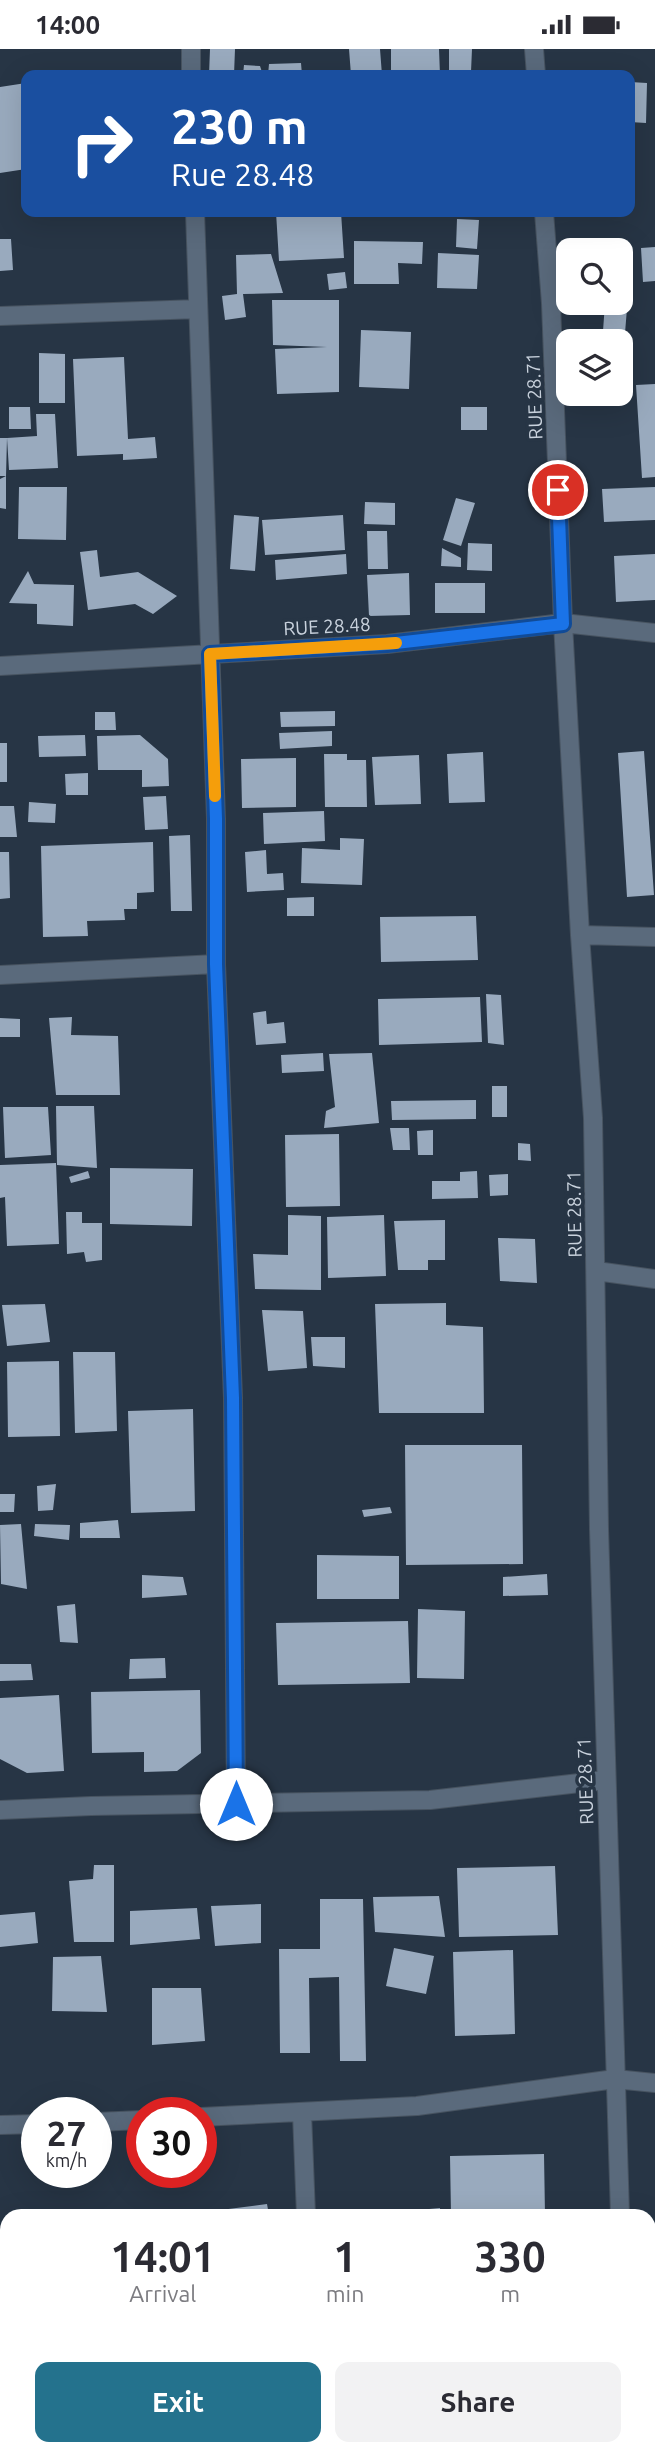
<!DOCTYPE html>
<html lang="en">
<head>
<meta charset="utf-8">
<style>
  body { margin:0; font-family:Ubuntu,sans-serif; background:#f2f2f3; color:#2b2b33; height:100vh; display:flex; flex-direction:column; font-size:26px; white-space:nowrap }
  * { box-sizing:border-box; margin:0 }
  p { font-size:23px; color:#7c7c81 }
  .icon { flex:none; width:38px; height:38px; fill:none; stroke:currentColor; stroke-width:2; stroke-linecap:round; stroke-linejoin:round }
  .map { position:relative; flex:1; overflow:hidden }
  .side { position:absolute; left:0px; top:2160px; width:656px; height:247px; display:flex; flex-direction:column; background:#fff; border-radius:21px 21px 0 0; box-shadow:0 7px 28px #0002 }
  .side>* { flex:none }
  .banner { position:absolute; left:21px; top:21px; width:614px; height:147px; border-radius:14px; box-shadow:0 7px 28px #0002; background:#1a4fa0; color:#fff; overflow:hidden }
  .tools { position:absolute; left:556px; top:189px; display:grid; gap:14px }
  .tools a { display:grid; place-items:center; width:77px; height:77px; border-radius:14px; background:#fff; box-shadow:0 7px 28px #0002; font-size:35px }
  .speed { position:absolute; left:21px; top:2048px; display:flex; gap:14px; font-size:35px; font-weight:700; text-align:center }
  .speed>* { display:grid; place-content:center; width:91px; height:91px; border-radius:50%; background:#fff; box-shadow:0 7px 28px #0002; line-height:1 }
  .speed small { font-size:18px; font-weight:400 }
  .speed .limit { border:10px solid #d22; background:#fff; color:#111 }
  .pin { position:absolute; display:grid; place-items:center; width:60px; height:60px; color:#fff; margin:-30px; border:4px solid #fff; border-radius:50%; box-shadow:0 2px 7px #0007 }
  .me { position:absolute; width:77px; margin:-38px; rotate:0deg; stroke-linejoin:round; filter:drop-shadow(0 0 5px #0008) }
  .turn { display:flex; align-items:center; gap:24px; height:147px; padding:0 35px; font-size:32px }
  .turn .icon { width:91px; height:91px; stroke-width:2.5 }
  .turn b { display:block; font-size:49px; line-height:60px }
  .eta { display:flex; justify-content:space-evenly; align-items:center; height:119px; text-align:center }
  .eta b { font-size:42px; font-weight:700; line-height:49px }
  .action { display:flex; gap:14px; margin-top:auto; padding:14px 35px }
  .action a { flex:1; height:80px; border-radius:14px; background:#24728d; color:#fff; font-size:28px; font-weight:700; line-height:80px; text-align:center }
  .action a+a { background:#f2f2f3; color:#2b2b33 }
  .status { display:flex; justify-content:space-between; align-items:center; height:49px; padding:0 35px; background:#fff; direction:ltr }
  .status svg { height:19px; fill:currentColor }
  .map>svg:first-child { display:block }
  .building { fill:#99aabe }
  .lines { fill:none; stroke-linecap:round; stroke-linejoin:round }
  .minor-casing { stroke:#475360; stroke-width:20 }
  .minor { stroke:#5a6a7c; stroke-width:18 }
  .route-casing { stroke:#114b97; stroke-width:18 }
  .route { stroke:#1a73e8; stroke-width:12 }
  .slow { stroke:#f59e0b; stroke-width:12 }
  .labels { text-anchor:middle; stroke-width:7; stroke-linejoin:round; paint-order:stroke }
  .street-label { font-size:19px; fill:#c9d2dd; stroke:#273545 }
</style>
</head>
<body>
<div class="status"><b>14:00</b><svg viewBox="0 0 49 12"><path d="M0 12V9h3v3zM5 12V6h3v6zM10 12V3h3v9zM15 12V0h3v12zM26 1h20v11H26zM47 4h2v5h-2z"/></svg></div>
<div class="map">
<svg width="655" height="2405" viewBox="0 0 655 2405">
  <rect width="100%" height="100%" fill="#273545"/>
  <path class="building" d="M210,0H235L234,26H209Z
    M349,0H380L382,26H351Z
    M391,0H439L440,26H391Z
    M449,0H472L471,23H449Z
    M301,14L302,26H268L269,15Z
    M244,16L260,17L263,26H243Z
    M630,33L647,34L646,74L630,73Z
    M26,34V120L0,124V38Z
    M276,163H341L344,209L279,212Z
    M457,170L479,171L477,200L456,198Z
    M0,190H11L13,221L0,222Z
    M354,192L423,193L422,215L398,214L399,235H354Z
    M655,198V232L643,233L641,199Z
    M438,204L479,206L477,240L437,239Z
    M271,205L283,244L243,245L246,268L225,271L222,247L237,245L236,206Z
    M345,223L347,239L329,241L327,225Z
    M629,235L625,284L603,282L605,254H621V237Z
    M272,251H339V343L277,345L275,300L327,298L273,296Z
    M361,281L411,283L409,340L359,338Z
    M39,304L65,305V354H39Z
    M124,308L128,390L155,388L157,409L123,411V405L77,407L73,310Z
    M655,335V428L642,429L636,336Z
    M9,358H30L31,380H9Z
    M461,358H487V381H461Z
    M36,365H55L58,419L9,421L7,389L37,387Z
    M0,389H7L6,427H0Z
    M6,427V460L0,459V430Z
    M19,438H67L66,491L18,490Z
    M655,438V471L604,473L602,440Z
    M456,449L475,454L461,497L443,491Z
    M365,453L395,454V476L364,475Z
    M234,466L259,468L255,522L230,520Z
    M343,466L345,501L265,506L262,471Z
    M367,482H387L388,520H368Z
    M468,494L492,495V522L467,521Z
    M442,499L461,509V518L441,517Z
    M97,501L100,528L138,523L177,547L153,565L135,555L88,561L80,503Z
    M346,505L347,525L276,531L275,511Z
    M655,505V551L616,553L614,507Z
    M28,522L34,535L74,536L73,577L37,575V555L9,554Z
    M409,524L410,566L369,567L367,526Z
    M435,534H485V564H435Z
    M335,662V677L281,678L280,663Z
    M95,663H115L116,681H95Z
    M332,682V697L280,700L279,684Z
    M85,686L86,707L39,708L38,687Z
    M140,686L168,710L169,737L142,738V721H98L97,687Z
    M0,694H7V733H0Z
    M644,702L654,846L627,848L618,704Z
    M483,703L485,753L449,754L447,705Z
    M324,705H347V711H366L367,758H325Z
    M419,706L421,755L375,756L372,708Z
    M296,709V758L242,759L241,710Z
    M88,724V746H66L65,725Z
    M166,747L168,780L145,781L143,748Z
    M29,753L56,755L55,774L28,773Z
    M0,757H14L17,788H0Z
    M324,762L325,792L264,795L263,764Z
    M190,786L192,862H171L169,787Z
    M340,789L364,790L362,836L301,834L302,799L340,801Z
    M153,793L154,843L137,844V860H124L125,871L87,872L88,887L43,888L41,797Z
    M266,801L267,825L283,824L284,841L247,843L245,803Z
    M0,803H9L10,849L0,850Z
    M314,848V867H287V849Z
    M476,867L478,911L381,913L380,868Z
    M486,945L501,946L504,996L488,994Z
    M480,948L482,993L379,996L378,950Z
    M266,962L267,975L284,973L286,994L256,996L253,964Z
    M72,968L71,986L118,987L120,1046H56L49,969Z
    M0,969L20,970V988H0Z
    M323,1004L324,1022L282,1024L281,1006Z
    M372,1004L379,1074L324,1079L326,1062L335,1058L329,1005Z
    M492,1037H507V1068H492Z
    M476,1051V1070L392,1071L391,1052Z
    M56,1057H94L97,1119L57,1116Z
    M3,1058H48L51,1106L5,1109Z
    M390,1079H409L410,1101H393Z
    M433,1081V1106H418L417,1082Z
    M339,1085L340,1157L286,1158L285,1086Z
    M518,1094L530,1095L531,1112L518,1111Z
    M56,1114L59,1195L7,1197L5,1148L0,1149V1116Z
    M110,1119L193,1120L192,1177L110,1175Z
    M88,1122L90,1129L71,1134L69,1128Z
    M477,1122L478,1149L432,1150V1132H460V1123Z
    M508,1125V1146L490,1147L489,1126Z
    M66,1163H82V1174H102V1211L86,1213L84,1203L67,1205Z
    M288,1166L321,1167V1241L255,1240L253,1205L288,1206Z
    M384,1166L386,1227L328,1229L327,1168Z
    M445,1171V1211H428V1221H398L394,1172Z
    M498,1189L535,1190L537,1234L500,1232Z
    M446,1254V1276L483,1278L484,1364H379L375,1255Z
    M45,1255L50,1293L7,1297L2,1256Z
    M262,1261L303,1262L307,1319L268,1322Z
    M311,1288H345V1319L313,1317Z
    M73,1303H115L117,1382L75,1384Z
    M59,1312L60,1387L8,1388L7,1313Z
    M193,1360L195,1462L131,1464L128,1362Z
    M405,1396H522L523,1515L406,1516Z
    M56,1435L53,1461L38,1462L37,1437Z
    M0,1445H15L14,1463H0Z
    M390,1458L392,1464L364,1468L362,1461Z
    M118,1471L120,1489H80V1474Z
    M21,1475L27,1540L1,1535L0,1476Z
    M35,1475L70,1476L69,1491L34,1487Z
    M317,1506L399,1507V1550H317Z
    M547,1525L548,1546L503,1547V1528Z
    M142,1526L183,1528L187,1546L142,1549Z
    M75,1555L78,1594L60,1593L57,1557Z
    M418,1560L465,1562L464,1630L417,1629Z
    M408,1572L410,1634L278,1636L276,1574Z
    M165,1609L166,1629L129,1630L130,1610Z
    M0,1615H31L33,1631L0,1632Z
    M200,1641L201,1704L177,1722L144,1723V1703L92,1704L91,1643Z
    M59,1646L64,1722L27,1724L0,1710V1649Z
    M94,1816H114V1893H74L69,1832L93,1830Z
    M555,1817L558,1886L459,1888L457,1819Z
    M439,1847L445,1888L375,1883L373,1848Z
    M320,1850H363L366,2012H340L339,1928L309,1929L310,2004H280L279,1900H320Z
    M261,1855V1894L215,1897L211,1857Z
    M197,1859L200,1890L130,1896V1862Z
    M35,1863L38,1894L0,1898V1866Z
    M394,1899L434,1907L426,1945L386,1937Z
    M513,1901L515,1985L455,1987L453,1903Z
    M101,1907L107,1963L52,1962L53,1908Z
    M152,1939H201L205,1992L152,1996Z
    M544,2105L545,2166H451L450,2107Z
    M267,2155L269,2166H190L189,2165Z
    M440,2159V2166H428L429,2160Z
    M0,2252H7V2322H0Z
    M454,2399H512V2405H455Z"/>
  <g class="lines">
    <defs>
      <path id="minor" d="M191,0V26
        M534,0L536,26
        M195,163L216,770V915L233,1349L236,1755
        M544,163L551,254L563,574L580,886L593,1069L599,1480L620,2166
        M0,267L198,260
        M0,617L387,595L563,574L655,584
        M580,886L655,888
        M0,926L216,915
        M596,1222L655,1230
        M0,1761L91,1757L430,1751L606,1731
        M302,2064L306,2166
        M201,2068L417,2057L615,2030L655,2034
        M96,2073L142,2071
        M0,2076L37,2075
        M0,2374H7
        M315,2399L316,2405
        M627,2399V2405"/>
    </defs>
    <use href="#minor" class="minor-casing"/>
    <use href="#minor" class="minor"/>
  </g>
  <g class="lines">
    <defs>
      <path id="route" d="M236,1755L233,1349L216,915V770L210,605L387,595L563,575L558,441"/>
    </defs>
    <use href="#route" class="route-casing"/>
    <use href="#route" class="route"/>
    <path class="slow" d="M215,747L210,605L396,594"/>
  </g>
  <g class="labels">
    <g class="street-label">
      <text transform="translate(534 347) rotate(-92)" y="7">RUE 28.71</text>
      <text transform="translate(327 577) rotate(-3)" y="7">RUE 28.48</text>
      <text transform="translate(574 1165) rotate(-91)" y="7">RUE 28.71</text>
      <text transform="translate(585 1732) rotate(-92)" y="7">RUE 28.71</text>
    </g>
  </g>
</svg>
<div class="tools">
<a><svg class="icon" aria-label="search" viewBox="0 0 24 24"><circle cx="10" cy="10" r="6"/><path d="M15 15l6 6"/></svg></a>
<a><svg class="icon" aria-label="layers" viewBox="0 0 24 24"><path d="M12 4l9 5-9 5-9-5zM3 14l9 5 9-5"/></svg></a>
</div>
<div class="speed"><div>27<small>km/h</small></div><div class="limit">30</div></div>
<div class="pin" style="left:558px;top:441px;background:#d93025"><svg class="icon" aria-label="arrive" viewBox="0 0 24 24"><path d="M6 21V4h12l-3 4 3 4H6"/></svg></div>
<svg class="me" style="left:236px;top:1755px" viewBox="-20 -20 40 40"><circle r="19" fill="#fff"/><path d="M0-13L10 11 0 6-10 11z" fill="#1a73e8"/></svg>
<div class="banner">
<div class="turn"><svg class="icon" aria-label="right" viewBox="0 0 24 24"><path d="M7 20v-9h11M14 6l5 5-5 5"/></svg><div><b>230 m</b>Rue 28.48</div></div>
</div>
<section class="side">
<div class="eta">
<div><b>14:01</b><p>Arrival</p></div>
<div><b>1</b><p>min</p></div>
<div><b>330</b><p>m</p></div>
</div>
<div class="action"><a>Exit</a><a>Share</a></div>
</section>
</div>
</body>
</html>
